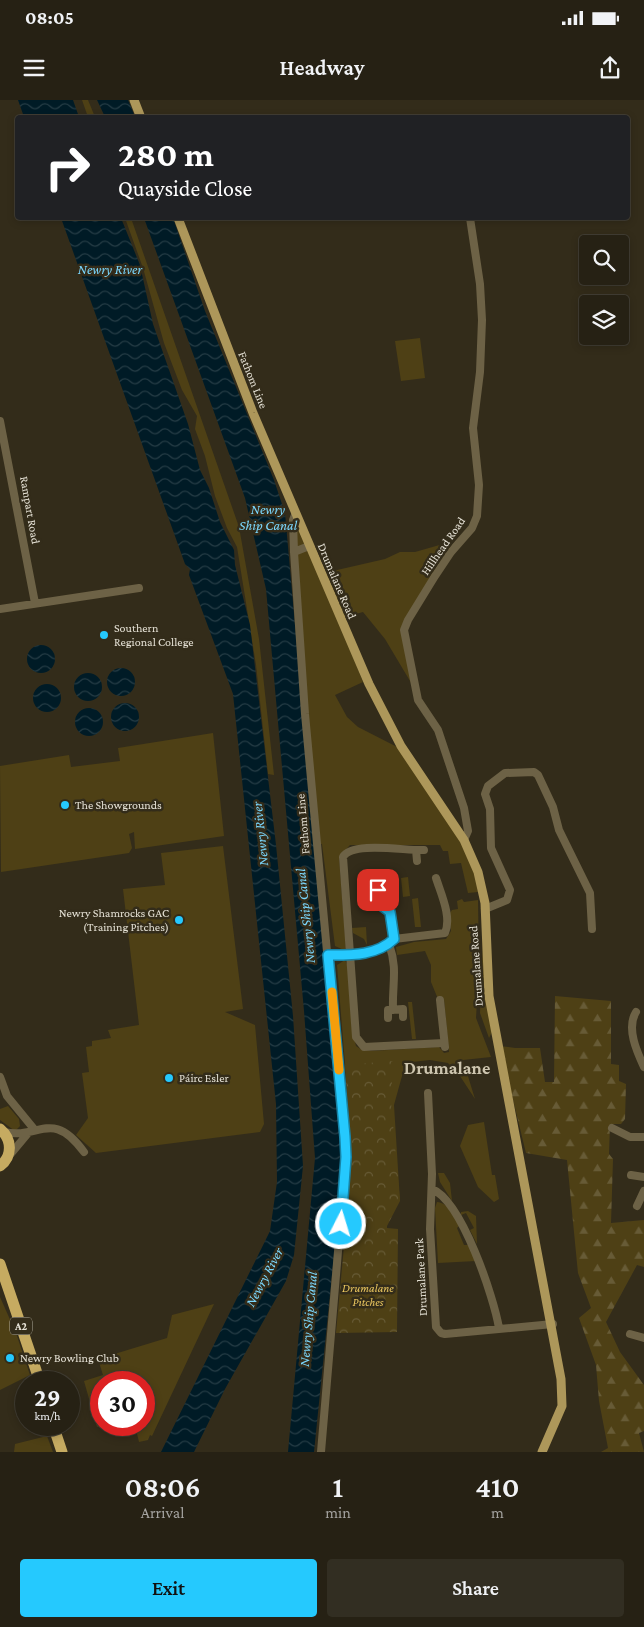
<!DOCTYPE html>
<html lang="en">
<head>
<meta charset="utf-8">
<style>
  body { margin:0; font-family:"Crimson Pro",serif; background:#322e22; color:#f1f3f6; height:100vh; display:flex; flex-direction:column; font-size:19px; white-space:nowrap }
  * { box-sizing:border-box; margin:0 }
  p { font-size:16px; color:#a4a3a0 }
  .icon { flex:none; width:28px; height:28px; fill:none; stroke:currentColor; stroke-width:2; stroke-linecap:round; stroke-linejoin:round }
  .map { position:relative; height:1352px; overflow:hidden }
  .panel { display:flex; flex-direction:column; background:#262114; flex:1 }
  .panel>* { flex:none }
  .top-card { position:absolute; left:15px; top:15px; width:615px; height:105px; border-radius:5px; box-shadow:0 2px 8px #0003,0 0 0 1px #423e34; background:#202124; color:#fff; overflow:hidden }
  .fabs { position:absolute; left:579px; top:135px; display:grid; gap:10px }
  .fabs a { display:grid; place-items:center; width:50px; height:50px; border-radius:5px; background:#262114; box-shadow:0 2px 8px #0003,0 0 0 1px #423e34; font-size:25px }
  .speed { position:absolute; left:15px; top:1271px; display:flex; gap:10px; font-size:25px; font-weight:700; text-align:center }
  .speed>* { display:grid; place-content:center; width:65px; height:65px; border-radius:50%; background:#262114; box-shadow:0 2px 8px #0003,0 0 0 1px #423e34; line-height:1 }
  .speed small { font-size:12px; font-weight:400 }
  .speed .limit { border:8px solid #d22; background:#fff; color:#111 }
  .pin { position:absolute; display:grid; place-items:center; width:42px; height:42px; color:#fff; margin:-21px; border-radius:10px; box-shadow:0 2px 8px #0006 }
  .me { position:absolute; width:55px; margin:-28px; rotate:5deg; stroke-linejoin:round; filter:drop-shadow(0 0 4px #0008) }
  .turn { display:flex; align-items:center; gap:18px; height:105px; padding:0 20px; font-size:22px }
  .turn .icon { width:65px; height:65px; stroke-width:2.5 }
  .turn b { display:block; font-size:35px; line-height:42px }
  .eta { display:flex; justify-content:space-evenly; align-items:center; height:85px; text-align:center }
  .eta b { font-size:30px; font-weight:600; line-height:35px }
  .primary-button { display:flex; gap:10px; margin-top:auto; padding:10px 20px }
  .primary-button a { flex:1; height:58px; border-radius:5px; background:#25c9fe; color:#111; font-size:20px; font-weight:600; line-height:58px; text-align:center }
  .primary-button a+a { background:#322e22; color:#f1f3f6 }
  .status { display:flex; justify-content:space-between; align-items:center; height:35px; padding:0 25px; background:#262114; direction:ltr }
  .status svg { height:14px; fill:currentColor }
  header { display:flex; justify-content:space-between; align-items:center; height:65px; padding:0 20px; background:#262114; font-size:22px; font-weight:600 }
  .map>svg:first-child { display:block }
  .green { fill:#4e4015 }
  .forest { fill:url(#forest-firs) }
  .park { fill:url(#park-crowns) }
  .water { fill:url(#water-waves) }
  .lines { fill:none; stroke-linecap:round; stroke-linejoin:round }
  .minor { stroke:#6d6246; stroke-width:8 }
  .major { stroke:#ad975a; stroke-width:9 }
  .highway { stroke:#c6ab61; stroke-width:11 }
  .route-casing { stroke:#1883a5; stroke-width:12 }
  .route { stroke:#25c9fe; stroke-width:9 }
  .slow { stroke:#f59e0b; stroke-width:9 }
  .poi-dot { fill:#25c9fe; stroke:#332c1a; stroke-width:2 }
  .labels { text-anchor:middle; stroke-width:5; stroke-linejoin:round; paint-order:stroke }
  .shield { fill:#332c1a; stroke:#b0ab9d; stroke-width:1 }
  .shield-label { font-size:11px; font-weight:bold; fill:#e5e1d5 }
  .street-label { font-size:12px; fill:#e5e1d5; stroke:#332c1a }
  .poi-label { font-size:12px; fill:#e5e1d5; stroke:#332c1a; text-anchor:start }
  .park-label { font-size:12px; font-style:italic; fill:#ebc75f; stroke:#332c1a }
  .water-label { font-size:14px; font-style:italic; fill:#7bd8fe; stroke:#332c1a }
  .district-label { font-size:18px; font-weight:bold; fill:#cdc5af; stroke:#332c1a }
</style>
</head>
<body>
<div class="status"><b>08:05</b><svg viewBox="0 0 49 12"><path d="M0 12V9h3v3zM5 12V6h3v6zM10 12V3h3v9zM15 12V0h3v12zM26 1h20v11H26zM47 4h2v5h-2z"/></svg></div>
<header><svg class="icon" aria-label="menu" viewBox="0 0 24 24"><path d="M4 6h16M4 12h16M4 18h16"/></svg>Headway<svg class="icon" aria-label="share" viewBox="0 0 24 24"><path d="M12 15V3M7 8l5-5 5 5M5 13v7h14v-7"/></svg></header>
<div class="map">
<svg width="644" height="1352" viewBox="0 0 644 1352">
  <defs>
    <pattern id="forest-firs" width="22" height="20" patternUnits="userSpaceOnUse" patternTransform="scale(1.25)"><rect width="22" height="20" fill="#4e4015"/><path d="M5 1l3.5 6h-7zM16 11l3.5 6h-7z" fill="#675b36"/></pattern>
    <pattern id="park-crowns" width="20" height="18" patternUnits="userSpaceOnUse" patternTransform="scale(1.25)"><rect width="20" height="18" fill="#4e4015"/><path d="M2 6a3 3 0 1 1 6 0M12 15a3 3 0 1 1 6 0" fill="none" stroke="#675b36"/></pattern>
    <pattern id="water-waves" width="16" height="10" patternUnits="userSpaceOnUse" patternTransform="scale(1.25)"><rect width="16" height="10" fill="#001b26"/><path d="M0 5q4-4 8 0t8 0" fill="none" stroke="#253c45"/></pattern>
  </defs>
  <rect width="100%" height="100%" fill="#332c1a"/>
  <path class="green" d="M82,0H88L95,17H88Z
    M125,118H131L239,427L259,539L274,675L268,674L256,565L237,447L227,428L215,396L205,356L195,329L197,316L182,290L164,243L143,168Z
    M420,238L425,278L401,281L395,241Z
    M293,419L335,511L363,582L335,595L347,617L358,627L403,650L461,743L477,780L478,792L468,793L461,763L450,764L448,751H443L440,745H350L339,757L346,848L344,850L335,846L322,744H317Z
    M443,444L452,446L406,523L413,586L385,539L363,512L345,517L324,473L385,459L400,452H415Z
    M213,633L224,736L135,749L134,732L129,734L132,748L129,753L1,772L0,666L69,655L71,667L120,661L118,648Z
    M223,746L243,909L225,912L255,925L264,1024L260,1032L96,1053L76,1035L88,1018L82,973L89,972L86,947L92,946V941L111,938L108,930L139,925L123,789L165,785L161,753Z
    M408,777L410,796L403,797L401,778Z
    M418,798L421,827H415L412,799Z
    M462,799L464,802L478,800L479,865L476,918L491,957L463,960L475,999L458,973L457,974L448,963L430,960L412,962L402,976L394,1005L400,1101L350,1103L348,1100L351,1038L337,865L345,860L348,866L352,929L356,946L362,950L371,951L439,947L444,953L449,952L444,899H438L431,882V865L425,851L397,855L396,847L414,842L446,839L451,831L449,814L452,810L458,809L457,801Z
    M366,827L367,845L364,839L353,833L352,828Z
    M483,837L492,932L489,938L480,913Z
    M408,902H412L416,939H412Z
    M8,1006L19,1019L20,1026L15,1031L0,1020V1009Z
    M484,1022L492,1075H495L499,1099L494,1102L478,1087L460,1046L468,1025Z
    M438,1073H444L450,1083L452,1101L440,1082Z
    M437,1102C449,1103 454,1116 459,1126L457,1128L464,1145H468L476,1161L438,1163L435,1108Z
    M468,1111L476,1116L477,1144L470,1130L474,1128L466,1113L461,1115V1112Z
    M0,1197L16,1233L30,1275L0,1290Z
    M214,1204L152,1336L150,1335L148,1340L139,1342L135,1325H144V1282H101V1325H108L97,1327L84,1281L103,1275L98,1259L167,1238L172,1215Z
    M47,1336L53,1352H14L15,1344Z"/>
  <path class="forest" d="M555,896L611,901V964L619,965V981L626,984L625,1019L621,1024H610L609,1054L613,1059L611,1123L644,1120V1167L637,1165L606,1222L620,1252L644,1285V1331L639,1333L644,1352H601L608,1348L599,1301L596,1265L579,1218L591,1208L578,1173L567,1060L526,1053L500,946L515,948H540L545,982H554Z"/>
  <path class="park" d="M393,961L391,1002L400,1101L387,1126V1128L398,1129L397,1232L336,1233L346,1125L350,1112L348,1095L351,1050L345,965Z"/>
  <path class="water" d="M18,0H73L79,17H24Z
    M97,0H128L135,17H105Z
    M61,118H121L140,165L153,224L188,324L200,370L209,388L220,422L234,450L235,465L250,525L276,745L293,916L303,1066L294,1155L286,1181L225,1289L194,1352H161L270,1131L277,1082L276,1004L233,594L189,475L190,469L185,464Z
    M144,118H173L205,211L274,380L285,413L341,1042L336,1135L314,1352H288L315,1058L304,911L266,489L245,398Z
    M27 559a14 14 0 1 1 28 0a14 14 0 1 1-28 0Z
    M107 582a14 14 0 1 1 28 0a14 14 0 1 1-28 0Z
    M74 587a14 14 0 1 1 28 0a14 14 0 1 1-28 0Z
    M33 598a14 14 0 1 1 28 0a14 14 0 1 1-28 0Z
    M111 617a14 14 0 1 1 28 0a14 14 0 1 1-28 0Z
    M75 622a14 14 0 1 1 28 0a14 14 0 1 1-28 0Z"/>
  <g class="lines">
    <path class="minor" d="M0,321L35,503
      M295,415L293,420L294,452L305,614L346,1057L321,1352
      M294,452L309,446
      M0,509L139,488
      M464,740L468,731L464,708L438,630L418,600L404,530L408,520L435,476L451,452L472,428L477,416L479,385L473,328L480,272L482,220L480,184L470,118
      M416,750L417,761
      M424,750C406,751 352,741 343,757L356,937L364,947L444,943
      M377,777L380,801L390,812L394,839
      M485,809L507,800L510,790L491,748L490,709L485,694L488,686L505,673L534,672L538,675L553,707L559,730L590,793L592,829
      M389,844C398,869 392,884 393,910
      M328,855L368,853L380,849L394,839L445,833C452,817 441,794 436,778
      M440,900L445,947
      M636,912C626,928 637,952 644,967
      M388,918V910L403,909V917
      M0,977L7,996L34,1029
      M428,993L432,1074L430,1129L436,1227L441,1233L445,1234L553,1224
      M612,1028L630,1037H644
      M4,1032C39,1040 52,1008 84,1052
      M9,1056L29,1032
      M631,1075L644,1077
      M432,1089C462,1101 494,1198 499,1228
      M637,1106L644,1091
      M630,1234L644,1238"/>
    <path class="major" d="M134,0L141,18
      M178,118L253,313L369,584L401,646L464,740L478,772L485,803L489,896L561,1279L562,1306L542,1352"/>
    <path class="highway" d="M0,1029C12,1039 13,1056 0,1066
      M0,1164L40,1282
      M53,1325L62,1352"/>
  </g>
  <g class="lines">
    <defs>
      <path id="route" d="M341,1124L346,1057L345,1037L328,855C351,855 376,856 394,839L390,812L382,806L378,790"/>
    </defs>
    <use href="#route" class="route-casing"/>
    <use href="#route" class="route"/>
    <path class="slow" d="M332,892L339,970"/>
  </g>
  <g class="poi-dot">
    <circle cx="104" cy="535" r="5"/>
    <circle cx="65" cy="705" r="5"/>
    <circle cx="179" cy="820" r="5"/>
    <circle cx="169" cy="978" r="5"/>
    <circle cx="10" cy="1258" r="5"/>
  </g>
  <g class="labels">
    <rect class="shield" x="10" y="1217.5" width="22" height="17" rx="4"/>
    <g class="shield-label">
      <text x="21" y="1230">A2</text>
    </g>
    <g class="street-label">
      <text transform="translate(253 280) rotate(68)" y="4">Fathom Line</text>
      <text transform="translate(30 410) rotate(80)" y="4">Rampart Road</text>
      <text transform="translate(443 446) rotate(-55)" y="4">Hillhead Road</text>
      <text transform="translate(337 481) rotate(67)" y="4">Drumalane Road</text>
      <text transform="translate(303 724) rotate(-95)" y="4">Fathom Line</text>
      <text transform="translate(476 866) rotate(-94)" y="4">Drumalane Road</text>
      <text transform="translate(421 1177) rotate(-93)" y="4">Drumalane Park</text>
    </g>
    <g class="poi-label">
      <text x="114" y="532">Southern<tspan x="114" dy="14">Regional College</tspan></text>
      <text x="75" y="709">The Showgrounds</text>
      <text x="169" y="817" text-anchor="end">Newry Shamrocks GAC<tspan x="169" dy="14">(Training Pitches)</tspan></text>
      <text x="179" y="982">Páirc Esler</text>
      <text x="20" y="1262">Newry Bowling Club</text>
    </g>
    <g class="park-label">
      <text x="368" y="1192">Drumalane<tspan x="368" dy="14">Pitches</tspan></text>
    </g>
    <g class="water-label">
      <text x="110" y="174">Newry River</text>
      <text x="268" y="414">Newry<tspan x="268" dy="16">Ship Canal</tspan></text>
      <text transform="translate(260 734) rotate(-96)" y="5">Newry River</text>
      <text transform="translate(305 816) rotate(-96)" y="5">Newry Ship Canal</text>
      <text transform="translate(264 1177) rotate(-62)" y="5">Newry River</text>
      <text transform="translate(308 1219) rotate(-85)" y="5">Newry Ship Canal</text>
    </g>
    <g class="district-label">
      <text x="447" y="974">Drumalane</text>
    </g>
  </g>
</svg>
<div class="fabs">
<a><svg class="icon" aria-label="search" viewBox="0 0 24 24"><circle cx="10" cy="10" r="6"/><path d="M15 15l6 6"/></svg></a>
<a><svg class="icon" aria-label="layers" viewBox="0 0 24 24"><path d="M12 4l9 5-9 5-9-5zM3 14l9 5 9-5"/></svg></a>
</div>
<div class="speed"><div>29<small>km/h</small></div><div class="limit">30</div></div>
<div class="pin" style="left:378px;top:790px;background:#d93025"><svg class="icon" aria-label="arrive" viewBox="0 0 24 24"><path d="M6 21V4h12l-3 4 3 4H6"/></svg></div>
<svg class="me" style="left:341px;top:1124px" viewBox="-20 -20 40 40"><circle r="17" fill="#25c9fe" stroke="#fff" stroke-width="3"/><path d="M0-11L8 9 0 5-8 9z" fill="#fff"/></svg>
<div class="top-card">
<div class="turn"><svg class="icon" aria-label="right" viewBox="0 0 24 24"><path d="M7 20v-9h11M14 6l5 5-5 5"/></svg><div><b>280 m</b>Quayside Close</div></div>
</div>
</div>
<section class="panel">
<div class="eta">
<div><b>08:06</b><p>Arrival</p></div>
<div><b>1</b><p>min</p></div>
<div><b>410</b><p>m</p></div>
</div>
<div class="primary-button"><a>Exit</a><a>Share</a></div>
</section>
</body>
</html>
